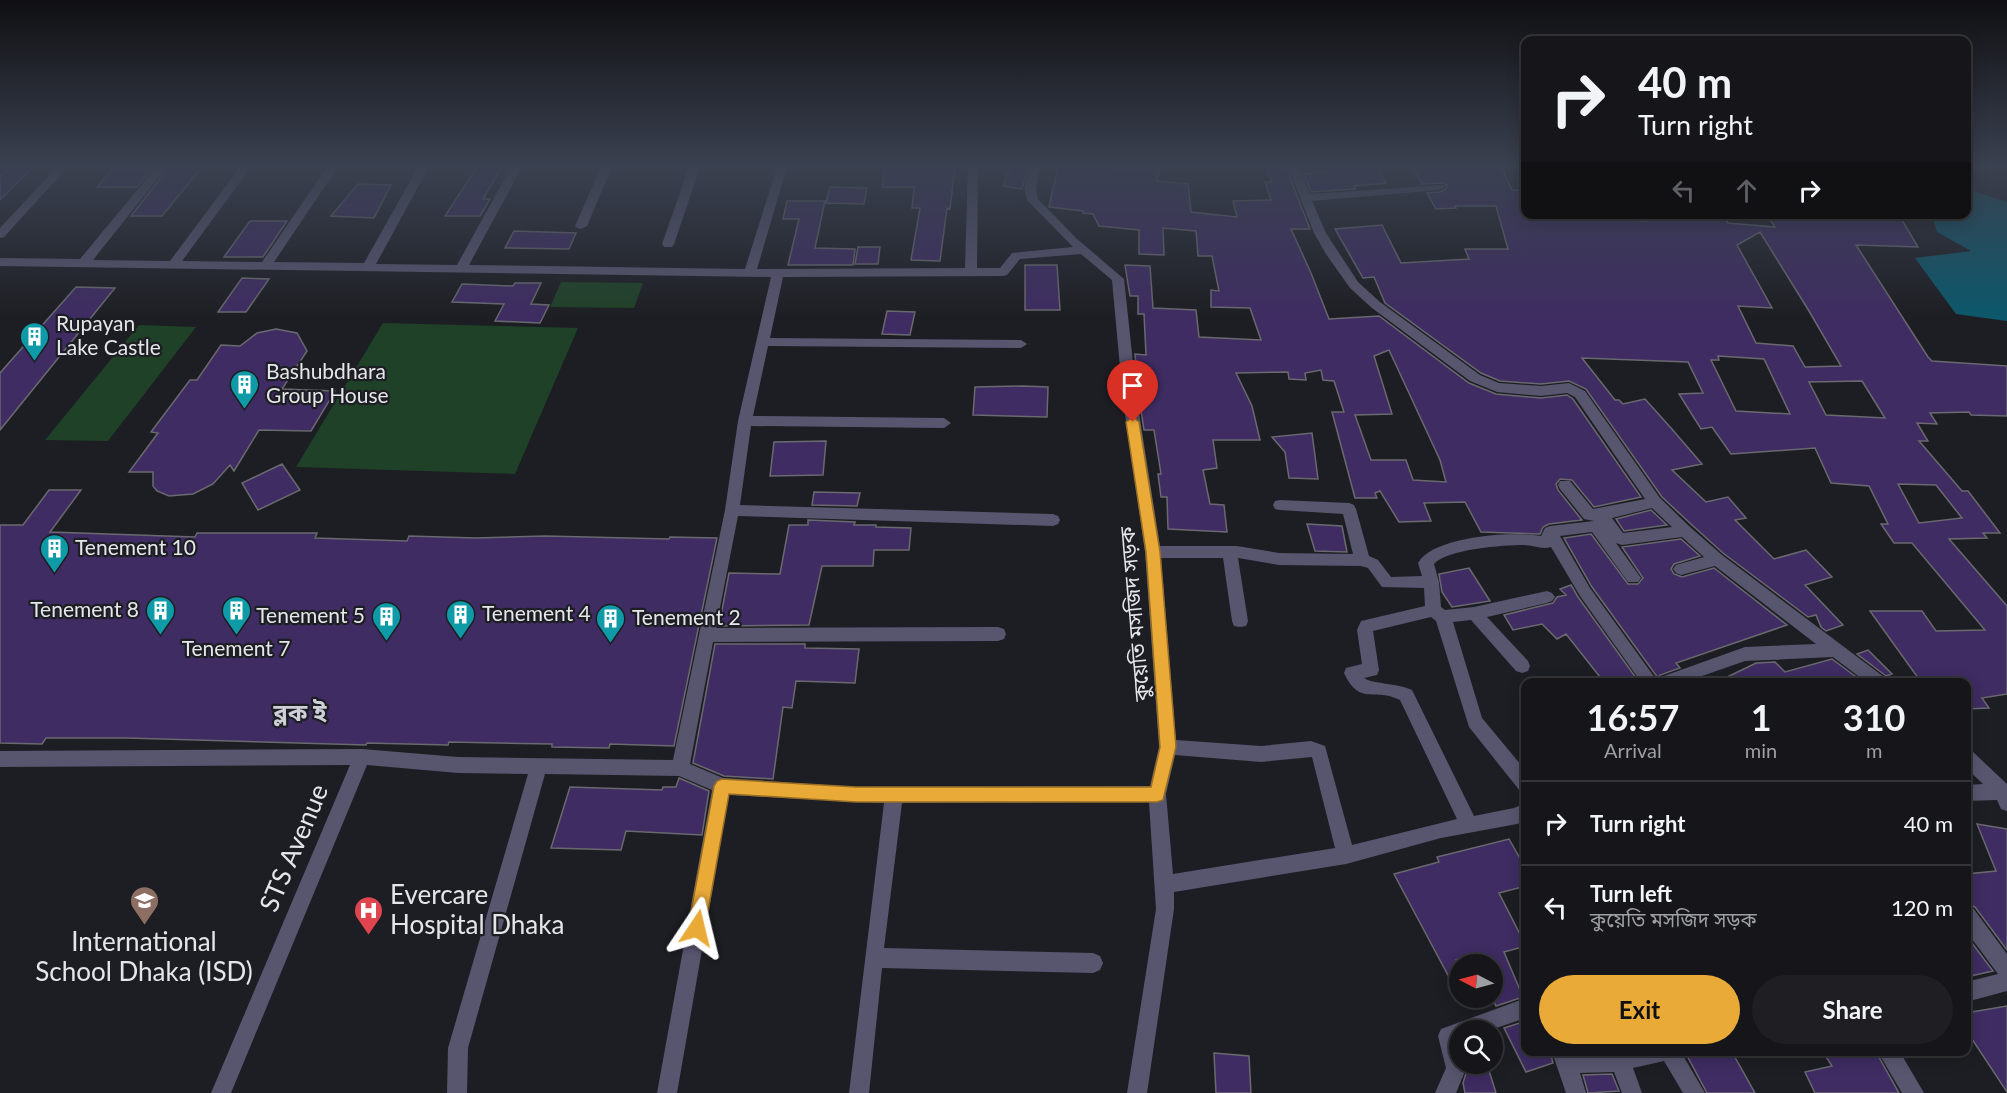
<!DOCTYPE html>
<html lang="en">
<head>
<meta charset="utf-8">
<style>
  body { margin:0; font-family:Lato,"Noto Sans Bengali",sans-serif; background:#1f1f23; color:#f1f3f6; height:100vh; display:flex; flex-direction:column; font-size:22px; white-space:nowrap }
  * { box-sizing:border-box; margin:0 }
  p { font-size:20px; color:#9e9fa2 }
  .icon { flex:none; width:33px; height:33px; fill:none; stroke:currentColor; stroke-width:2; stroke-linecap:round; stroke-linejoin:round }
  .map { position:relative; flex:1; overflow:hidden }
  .sheet { position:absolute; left:1521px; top:678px; width:450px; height:378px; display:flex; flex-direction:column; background:#16161a; border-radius:12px; box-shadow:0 3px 15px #0003,0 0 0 2px #353539 }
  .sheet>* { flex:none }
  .hud { position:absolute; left:1521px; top:36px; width:450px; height:183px; border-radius:12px; box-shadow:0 3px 15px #0003,0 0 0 2px #353539; background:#16161a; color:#f1f3f6; overflow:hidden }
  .needle { width:39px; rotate:276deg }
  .buttons { position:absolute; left:1449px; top:954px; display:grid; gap:12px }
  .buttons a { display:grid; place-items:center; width:54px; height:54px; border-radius:50%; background:#16161a; box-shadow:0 3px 15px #0003,0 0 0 2px #353539; font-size:30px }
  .pin { position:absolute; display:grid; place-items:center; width:51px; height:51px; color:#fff; margin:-62px -26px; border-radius:50% 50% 50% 0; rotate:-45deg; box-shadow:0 0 6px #0007 }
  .pin .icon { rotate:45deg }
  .me { position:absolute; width:66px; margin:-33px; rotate:10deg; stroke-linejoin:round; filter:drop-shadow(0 0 4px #0008) }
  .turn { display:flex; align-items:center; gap:21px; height:126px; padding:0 18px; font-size:27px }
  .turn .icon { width:78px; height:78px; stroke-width:2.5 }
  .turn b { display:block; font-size:42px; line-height:51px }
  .lanes { display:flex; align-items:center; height:57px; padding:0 18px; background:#0003; justify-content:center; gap:30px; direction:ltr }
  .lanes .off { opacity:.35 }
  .eta { display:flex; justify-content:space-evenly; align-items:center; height:102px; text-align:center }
  .eta b { font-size:36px; font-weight:700; line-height:42px }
  .cta { display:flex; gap:12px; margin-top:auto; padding:12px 18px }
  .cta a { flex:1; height:69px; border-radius:36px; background:#e9aa38; color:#111; font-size:24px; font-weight:700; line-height:69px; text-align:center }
  .cta a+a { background:#1f1f23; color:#f1f3f6 }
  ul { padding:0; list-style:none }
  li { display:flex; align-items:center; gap:18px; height:84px; padding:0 18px; border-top:2px solid #353539 }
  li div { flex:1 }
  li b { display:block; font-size:22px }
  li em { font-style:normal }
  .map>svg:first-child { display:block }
  .green { fill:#1f4127 }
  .water { fill:#0c586c }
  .building { fill:#3e2c62; stroke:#6a696f; stroke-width:1.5; fill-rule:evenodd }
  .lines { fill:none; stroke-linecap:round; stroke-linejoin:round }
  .minor { fill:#58556f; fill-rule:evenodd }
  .route { fill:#e9aa38; stroke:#976e24; stroke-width:1.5 }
  .labels { text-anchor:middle; stroke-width:4.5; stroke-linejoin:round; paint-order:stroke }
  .poi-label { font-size:21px; fill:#e5e6ea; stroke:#1d1e23; text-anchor:start }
  .street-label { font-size:21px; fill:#e5e6ea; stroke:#1d1e23 }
  .quarter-label { font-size:24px; font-weight:bold; fill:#ced0d8; stroke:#1d1e23 }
  .near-street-label { font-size:26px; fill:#e5e6ea; stroke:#1d1e23 }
  .near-poi-label { font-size:26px; fill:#e5e6ea; stroke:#1d1e23; text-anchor:start }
</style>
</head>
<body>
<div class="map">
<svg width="2007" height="1093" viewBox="0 0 2007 1093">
  <rect width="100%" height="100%" fill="#1d1e23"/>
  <path class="green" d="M561,282L643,283L634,308L550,307Z
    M383,323L578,328L515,474L296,467Z
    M139,325L196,327L108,441L45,440Z"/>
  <path class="water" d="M1967,189L2007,202V321L1956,314L1915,258L1971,251L1937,232L1932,215L1966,214Z"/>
  <path class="building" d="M10,167H33L0,200V177Z
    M169,167H202L162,216H131Z
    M477,167H502L483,199H490L480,216H445Z
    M885,167H955L950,209L947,208L940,261L911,260L920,208H912L914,187H882Z
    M1011,167H1028L1022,189L1003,186Z
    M1058,167L1159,168L1157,181L1188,184L1191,212L1237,217L1233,201L1271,200L1265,182H1272L1266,168L1286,167L1310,229H1291L1311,273L1329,319L1379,316L1469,383L1496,394L1541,398L1567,395L1573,399L1641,497L1594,507L1572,480L1560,479L1556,484L1558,490L1582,520L1549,524L1543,527L1540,534L1481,532L1465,502L1424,503L1431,521L1399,522L1380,491L1375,493L1377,498H1355L1332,412H1344L1334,381L1323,380L1321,370L1305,373L1306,380L1289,379L1288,372L1236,373L1252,406L1260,440H1213L1217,468L1203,470L1210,504L1224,505L1227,532L1168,529L1167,497H1161L1158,474H1161L1154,430H1144L1139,397L1135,354L1146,355L1144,314H1138V296H1130L1125,265L1150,266L1153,308L1196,310L1199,337L1261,340L1250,308L1211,307V290L1219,291L1212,256H1198L1196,231L1163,228L1164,255L1139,254V230L1099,226L1093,214L1083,213V211L1049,207ZM1389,350L1440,460L1446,482L1413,480L1406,460H1371L1355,415L1392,414L1374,356Z
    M1329,167H1378L1386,183L1354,186L1355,189L1311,192L1304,174L1332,172Z
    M1413,167H1501L1512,190H1526V215L1586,217V214H1597L1608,216V219L1647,221L1644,214H1666L1725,218L1728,223L1775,227L1766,214L1899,215L1918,247L1856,245L1928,357L1932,361L2007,366V416L1971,415L1969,412L1930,413L1937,424L1917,423L1928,441H1919L1962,491H1968L2000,533H1983L1987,538L1949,539L2007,606V694L1982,698L1989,708L1966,709V682H1921L1870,611H1922L1936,631L1985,630L1912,543H1894L1881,524H1888L1869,486L1831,483L1815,448L1731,454L1712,427L1701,429L1679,394L1703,393L1688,362L1582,358L1615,400H1619L1623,404L1645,399L1671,428L1702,464L1672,470L1706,502L1728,497L1746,518L1735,520L1774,559L1806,550L1832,577L1805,585L1843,625L1826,631L1821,627L1816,615L1808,617L1723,553L1692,525L1662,497L1586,389L1569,381L1541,384L1500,381L1481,373L1385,303L1374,277L1363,278L1335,229L1382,225L1401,263L1469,259L1465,249H1508L1496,206H1455L1456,208L1436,209L1427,193L1440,192L1446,189L1447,185L1443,183L1422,184ZM1760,232L1809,311L1841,366L1805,367L1793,346L1756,343L1738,306L1772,308L1737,245ZM1718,356L1764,359L1790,414L1736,411L1711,360H1719ZM1862,381L1885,418L1826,415L1809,382ZM1898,484L1936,485L1962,518L1919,523Z
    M114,168H152L137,187H97Z
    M358,184L391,185L374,218L331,216Z
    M830,187L867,188L864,204L826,203Z
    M787,201H825L815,248L855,249L853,265H788L799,219H783Z
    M250,221H287L263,257H224Z
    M514,231L576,233L569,249L505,248Z
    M858,247H880L878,264H855Z
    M1025,265H1057L1060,310H1025Z
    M242,278L269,279L246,312H218Z
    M515,283H541L531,304L549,305L540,323L495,321L504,304L452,302L462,284L513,286Z
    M76,287L115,288L0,430V373Z
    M887,311L915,312L910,335L882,334Z
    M276,329L297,333L307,351L282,389L335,391L311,431L259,430L234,471L230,465L213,484L193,494L169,496L157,491L153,486V472H129L158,433L151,432L190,380H197L221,345L240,346L257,333Z
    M1023,386L1048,387L1047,417L973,415L975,387Z
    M1312,433L1318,479L1289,478L1285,452L1272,437Z
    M826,441L823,475L770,476L774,442Z
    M282,464L300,490L258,510L242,483Z
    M49,490H81L50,532L195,537L197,533H317L315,538L407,541L409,536L476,538L546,536L669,539L670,537L717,538L674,746L610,744L609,748L552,747V744L449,742L448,745L367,743L366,745L127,738H46L42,744L0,743V525H23Z
    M814,492L860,493L857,506L812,505Z
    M1651,510L1667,525L1624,531L1616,519Z
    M808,520L855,522L854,525H876V527L911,528L909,550H874L873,566H822L809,625L719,626L729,573L780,574L789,525H808Z
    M1307,524L1342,526L1347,552L1315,551Z
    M1591,534L1628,584H1638L1643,578L1622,547L1681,539L1700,556L1674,564L1671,569L1674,574L1682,577L1714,568L1787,625L1676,663L1680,668L1660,675L1658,678L1592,587L1564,538Z
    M1469,568L1490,601L1452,607L1442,592L1439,574Z
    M1571,585L1578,597L1639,682H1604L1566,634L1557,639L1542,624L1513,630L1504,615L1553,603L1557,597L1566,595L1560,589Z
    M715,644H805V648L859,649L855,683L796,681L792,708L783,707L773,779L724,776L693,763Z
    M1868,650L1892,674L1886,676L1857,654Z
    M1832,659L1863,682H1717L1756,663L1775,662L1785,672Z
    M679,778L709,791L702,835L626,831L621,850L551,848L570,787L662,790L663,787H676Z
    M1977,824L2007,829V950L1975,907L1966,904V874L1996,871Z
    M1509,839L1526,869V886L1499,893L1526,946L1504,952L1523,997L1496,1006L1492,997V964H1479L1477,958L1471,960L1469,956L1456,960L1460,972L1458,994L1394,874L1439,862L1437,857Z
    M1966,935L1993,971L1966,977Z
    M2007,1006V1092L1966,1030V1013Z
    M1526,1021V1052H1550L1553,1063L1526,1072L1504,1028Z
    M1685,1052H1732L1755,1093H1707Z
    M1823,1052H1876L1899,1093H1815L1805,1072L1832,1066Z
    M1214,1053L1249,1056L1251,1093H1216Z
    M1487,1064L1496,1093H1465L1463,1083L1468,1067Z
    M1612,1074L1619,1091L1588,1093L1583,1075Z"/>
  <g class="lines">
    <path class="minor" d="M57,167H68L4,237L0,238V228Z
      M156,167H167L93,260L170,261L240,167H251L182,261L262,262L327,167H338L274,262L364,263L418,167H429L376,264L457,265L511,167H522L469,265L745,269L777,167H787L757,269L965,268L968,167H978L977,268H1000L1012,253L1073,247L1027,200L1024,187L1030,167H1040L1036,187L1038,199L1076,238L1124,279L1137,400L1160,546H1237L1279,553L1353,554L1343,514L1280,510L1275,509L1273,505L1275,501L1280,500L1349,503L1354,505L1356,509L1369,556L1378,560L1391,577L1422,576L1418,563C1433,536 1513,531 1541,536L1545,528L1550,526L1594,521L1584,519L1560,489L1558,485L1560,481H1570L1593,509L1645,499L1575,397L1567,393L1541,396L1497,392L1470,381L1372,308L1350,288L1326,254L1314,233L1288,167H1299L1310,194L1443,185L1445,187L1439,190L1312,201L1326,233L1358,282L1380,302L1480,375L1499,383L1541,386L1569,383L1585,391L1660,498L1690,527L1722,555L1884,677L1886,682H1866L1833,657L1745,661L1685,682H1659L1661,677L1745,647L1816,644L1715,566L1681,575L1676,573L1673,569L1676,565L1704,557L1682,537L1622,545L1616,543L1641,578L1638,582H1628L1592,532L1560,536L1590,588L1658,682H1641L1580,596L1551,547C1542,550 1533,545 1524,545C1503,545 1447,549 1434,564L1439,582L1441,607L1445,610L1474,607L1547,591L1552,593L1555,597L1552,601L1547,603L1487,617L1528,661L1530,666L1528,671L1522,673L1516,671L1471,620L1453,622L1482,718L1526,771V793L1520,791L1469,727L1436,621L1431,617L1373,631L1379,670L1377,675L1364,678C1372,684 1397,683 1412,690L1474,816L1514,808L1526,803V821L1517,824L1441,838L1346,864L1174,892V909L1147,1093H1127L1156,909L1149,802L902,803L884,948L1093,953L1100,956L1103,963L1100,970L1093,973L882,968L869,1093H849L884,803L729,795L677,1093H657L712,790L679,776L545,774L468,1048L467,1093H447L448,1048L528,774L458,773L367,765L231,1093H211L350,765L0,767V751L362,749L458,757L673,760L725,510L738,421L771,277L0,266V258L80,259ZM1081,254L1112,280L1123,400L1145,552L1159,747L1150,786L856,787L723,778L690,764L713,642L998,641L1004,639L1006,634L1004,629L998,627L716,628L738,516L1053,526L1058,524L1060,520L1058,516L1053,514L740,505L751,426L944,428L951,423L944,418L753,416L768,346L1021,348L1027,344L1021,340L770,338L783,277L1003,276L1007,275L1020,259ZM1652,508L1672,527L1623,533L1612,518ZM1161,558H1223L1232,621L1234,626L1240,627L1246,626L1248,621L1238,558L1279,565L1361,566L1368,568L1382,587L1424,588L1425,606L1361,621L1357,630L1362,664L1346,668L1344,673C1360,707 1375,687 1400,700L1457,819L1352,845L1325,746L1311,741L1261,746L1176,740ZM1175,755L1261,762L1312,757L1335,848L1173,874L1166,794Z
      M601,167H612L587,226L581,229L577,228L575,226Z
      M689,167H700L674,244L672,247H664L662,244Z
      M1966,748L1972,751L2007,784V811L2001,809L1997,800L1966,801V785L1983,784L1966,768Z
      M1966,906L1973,908L2007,954V991L1966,1002V982L1998,974L1966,931Z
      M1526,998V1018L1490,1030H1460V1064H1465L1466,1069L1456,1093H1435L1446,1068L1438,1036L1441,1029Z
      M1552,1052H1681L1705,1093H1683L1664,1061L1633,1068L1642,1093H1622L1614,1072L1580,1073L1586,1093H1566Z
      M1878,1052H1900L1924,1093H1902Z"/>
  </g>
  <linearGradient id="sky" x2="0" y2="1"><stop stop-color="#101013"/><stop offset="0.52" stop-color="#3a4150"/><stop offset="1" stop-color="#3a4150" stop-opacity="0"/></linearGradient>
  <rect width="2007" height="320" fill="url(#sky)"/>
  <path class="route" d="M1133,417L1139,422L1160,552L1176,747L1163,800L1157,802H856L729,794L705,928L703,934L697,937L690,934L688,928L714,786L717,781L722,779L856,787H1151L1160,747L1146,552L1126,422Z"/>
  <defs>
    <symbol id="building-pin" viewBox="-11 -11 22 30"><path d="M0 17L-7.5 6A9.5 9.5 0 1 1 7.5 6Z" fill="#0f9aa8" stroke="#1d1e23"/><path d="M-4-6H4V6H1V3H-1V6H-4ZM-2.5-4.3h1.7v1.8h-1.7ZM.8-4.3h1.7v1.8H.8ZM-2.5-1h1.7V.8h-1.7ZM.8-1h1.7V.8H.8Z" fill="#fff"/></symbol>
    <symbol id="school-pin" viewBox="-11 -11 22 30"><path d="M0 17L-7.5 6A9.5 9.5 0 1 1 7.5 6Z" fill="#8d6e63" stroke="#1d1e23"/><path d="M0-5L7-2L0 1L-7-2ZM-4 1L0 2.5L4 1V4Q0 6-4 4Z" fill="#fff"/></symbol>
    <symbol id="hospital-pin" viewBox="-11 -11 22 30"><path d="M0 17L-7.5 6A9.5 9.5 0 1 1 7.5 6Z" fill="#e0444e" stroke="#1d1e23"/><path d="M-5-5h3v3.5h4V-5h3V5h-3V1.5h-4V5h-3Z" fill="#fff"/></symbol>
  </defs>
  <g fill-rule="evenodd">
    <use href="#building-pin" x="18" y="320" width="33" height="45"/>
    <use href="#building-pin" x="228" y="368" width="33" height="45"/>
    <use href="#building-pin" x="38" y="532" width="33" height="45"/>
    <use href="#building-pin" x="144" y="594" width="33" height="45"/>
    <use href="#building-pin" x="220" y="594" width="33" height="45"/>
    <use href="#building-pin" x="444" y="598" width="33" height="45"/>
    <use href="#building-pin" x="370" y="600" width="33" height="45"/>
    <use href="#building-pin" x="594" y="602" width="33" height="45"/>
    <use href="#school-pin" x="128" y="884" width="33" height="45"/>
    <use href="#hospital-pin" x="352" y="894" width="33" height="45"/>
  </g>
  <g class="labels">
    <g class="poi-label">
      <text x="56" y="331">Rupayan<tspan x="56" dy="24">Lake Castle</tspan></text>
      <text x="266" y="379">Bashubdhara<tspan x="266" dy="24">Group House</tspan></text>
      <text x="75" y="555">Tenement 10</text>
      <text x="139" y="617" text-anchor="end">Tenement 8</text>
      <text x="482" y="621">Tenement 4</text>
      <text x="365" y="623" text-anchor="end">Tenement 5</text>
      <text x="632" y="625">Tenement 2</text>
      <text x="236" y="656" text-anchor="middle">Tenement 7</text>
    </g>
    <g class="street-label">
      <text transform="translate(1135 614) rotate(-95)" y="7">কুয়েতি মসজিদ সড়ক</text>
    </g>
    <g class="quarter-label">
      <text x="300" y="721">ব্লক ই</text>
    </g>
    <g class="near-street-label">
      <text transform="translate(294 848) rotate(-67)" y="9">STS Avenue</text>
    </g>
    <g class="near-poi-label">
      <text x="390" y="904">Evercare<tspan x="390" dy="30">Hospital Dhaka</tspan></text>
      <text x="144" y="951" text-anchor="middle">International<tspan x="144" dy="30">School Dhaka (ISD)</tspan></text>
    </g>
  </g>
</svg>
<div class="buttons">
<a><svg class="needle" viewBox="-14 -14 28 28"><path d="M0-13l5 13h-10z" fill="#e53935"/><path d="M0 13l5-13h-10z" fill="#9e9fa2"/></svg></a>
<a><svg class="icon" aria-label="search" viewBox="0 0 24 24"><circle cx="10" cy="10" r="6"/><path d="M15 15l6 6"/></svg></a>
</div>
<div class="pin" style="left:1133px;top:422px;background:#d93025"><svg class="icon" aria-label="arrive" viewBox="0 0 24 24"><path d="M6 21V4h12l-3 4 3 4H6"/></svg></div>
<svg class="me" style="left:697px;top:928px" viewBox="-20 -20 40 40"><path d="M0-17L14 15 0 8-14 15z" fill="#e9aa38" stroke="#fff" stroke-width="4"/></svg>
<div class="hud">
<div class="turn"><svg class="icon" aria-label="right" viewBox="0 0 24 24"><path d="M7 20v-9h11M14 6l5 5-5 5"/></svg><div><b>40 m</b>Turn right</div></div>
<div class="lanes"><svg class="icon off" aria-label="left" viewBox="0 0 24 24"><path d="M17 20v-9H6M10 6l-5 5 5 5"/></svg><svg class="icon off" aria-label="ahead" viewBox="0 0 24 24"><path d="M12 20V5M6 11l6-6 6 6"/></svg><svg class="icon" aria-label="right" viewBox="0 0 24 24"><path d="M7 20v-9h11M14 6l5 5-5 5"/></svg></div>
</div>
<section class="sheet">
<div class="eta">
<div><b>16:57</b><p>Arrival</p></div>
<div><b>1</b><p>min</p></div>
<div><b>310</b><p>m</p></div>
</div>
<ul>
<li><svg class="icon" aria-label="right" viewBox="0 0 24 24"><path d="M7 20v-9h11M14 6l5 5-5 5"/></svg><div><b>Turn right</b></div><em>40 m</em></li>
<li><svg class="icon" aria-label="left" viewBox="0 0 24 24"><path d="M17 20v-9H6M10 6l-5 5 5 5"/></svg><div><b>Turn left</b><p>কুয়েতি মসজিদ সড়ক</p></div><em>120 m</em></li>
</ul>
<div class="cta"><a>Exit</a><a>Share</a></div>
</section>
</div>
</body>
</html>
